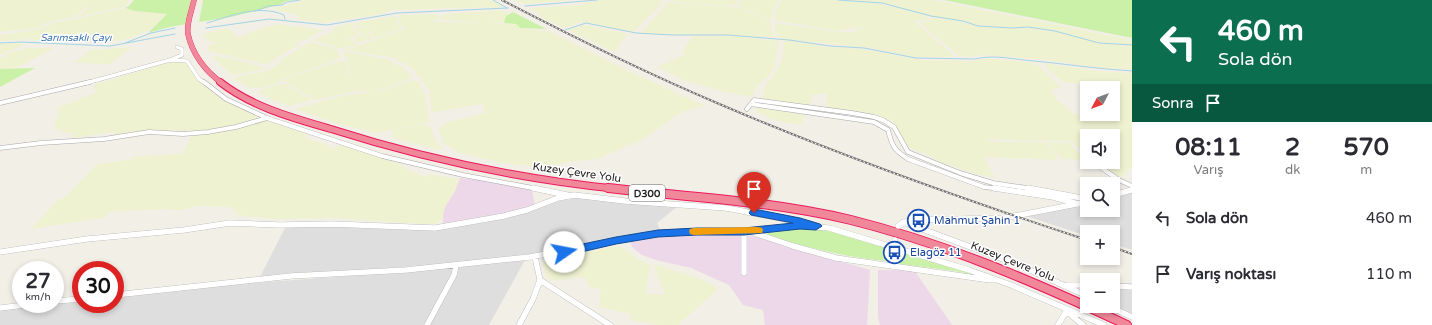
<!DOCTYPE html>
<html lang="tr">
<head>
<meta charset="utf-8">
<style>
  body { margin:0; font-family:"Varela Round",sans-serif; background:#f2f2f3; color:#2b2b33; height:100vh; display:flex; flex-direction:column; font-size:15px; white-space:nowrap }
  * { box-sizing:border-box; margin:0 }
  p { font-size:13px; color:#7c7c81 }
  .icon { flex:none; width:22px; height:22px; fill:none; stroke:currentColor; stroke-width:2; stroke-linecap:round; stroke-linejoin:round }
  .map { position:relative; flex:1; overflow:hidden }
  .details { display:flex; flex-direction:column; background:#fff; width:300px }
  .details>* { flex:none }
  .top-card { background:#0b6e4f; color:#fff; overflow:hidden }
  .needle { width:26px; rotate:229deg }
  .tools { position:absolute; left:1080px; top:81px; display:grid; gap:8px }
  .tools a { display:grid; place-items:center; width:40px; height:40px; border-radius:0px; background:#fff; box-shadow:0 2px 6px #0003; font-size:20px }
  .speed { position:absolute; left:12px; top:261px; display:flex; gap:8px; font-size:20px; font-weight:700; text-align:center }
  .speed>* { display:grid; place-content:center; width:52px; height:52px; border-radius:50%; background:#fff; box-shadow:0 2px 6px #0003; line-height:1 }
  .speed small { font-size:10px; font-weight:400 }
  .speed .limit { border:6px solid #d22; background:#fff; color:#111 }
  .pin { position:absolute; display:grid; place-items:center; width:34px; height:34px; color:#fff; margin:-41px -17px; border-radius:50% 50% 50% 0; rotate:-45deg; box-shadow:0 0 4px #0007 }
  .pin .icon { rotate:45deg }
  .me { position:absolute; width:44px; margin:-22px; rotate:78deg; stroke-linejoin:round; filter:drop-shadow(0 0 3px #0008) }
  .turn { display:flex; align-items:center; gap:14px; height:84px; padding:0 20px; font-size:18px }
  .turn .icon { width:52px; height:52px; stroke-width:2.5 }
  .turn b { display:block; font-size:28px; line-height:34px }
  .then { display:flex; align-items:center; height:38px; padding:0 20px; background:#0003; gap:8px; font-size:15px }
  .eta { display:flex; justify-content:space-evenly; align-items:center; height:68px; text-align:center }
  .eta b { font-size:24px; font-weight:700; line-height:28px }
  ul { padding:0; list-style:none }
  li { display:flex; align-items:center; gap:12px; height:56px; padding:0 20px }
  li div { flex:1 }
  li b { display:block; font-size:15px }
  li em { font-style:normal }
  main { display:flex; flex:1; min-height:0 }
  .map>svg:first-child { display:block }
  .residential { fill:#dfdede }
  .industrial { fill:#ecd8e8 }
  .farmland { fill:#eff2d1 }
  .grass { fill:#cbf1a9 }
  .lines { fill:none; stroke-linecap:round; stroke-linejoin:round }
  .stream { stroke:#a3d4e4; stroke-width:1 }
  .minor-far2-casing { stroke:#a8a8a8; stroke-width:4 }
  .minor-far1-casing { stroke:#a8a8a8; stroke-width:5 }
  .minor-casing { stroke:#a8a8a8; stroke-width:6 }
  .highway-far2-casing { stroke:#ee175d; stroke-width:5.5 }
  .highway-far1-casing { stroke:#ee175d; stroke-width:8 }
  .highway-casing { stroke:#ee175d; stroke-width:10 }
  .minor-far2 { stroke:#fff; stroke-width:3.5 }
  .minor-far1 { stroke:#fff; stroke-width:4 }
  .minor { stroke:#fff; stroke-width:5.5 }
  .highway-far2 { stroke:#f0889a; stroke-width:5 }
  .highway-far1 { stroke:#f0889a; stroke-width:6 }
  .highway { stroke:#f0889a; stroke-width:8 }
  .rail-casing { stroke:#6f6f6f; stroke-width:2 }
  .rail { stroke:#fff; stroke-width:1; stroke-dasharray:2; stroke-linecap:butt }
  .route { fill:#1a73e8; stroke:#114b97 }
  .slow { fill:#f59e0b }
  .labels { text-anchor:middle; stroke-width:3; stroke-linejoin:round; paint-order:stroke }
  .far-water-label { font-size:10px; font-style:italic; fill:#4078b3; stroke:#fff }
  .shield { fill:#fff; stroke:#646464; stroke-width:1 }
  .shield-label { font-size:10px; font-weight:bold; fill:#212121 }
  .street-label { font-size:11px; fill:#212121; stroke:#fff }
  .transit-label { font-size:11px; fill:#164399; stroke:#fff; text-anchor:start }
</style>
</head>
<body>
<main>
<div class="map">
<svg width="1132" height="325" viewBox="0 0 1132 325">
  <rect width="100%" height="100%" fill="#f2efe7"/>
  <path class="residential" d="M1132,189V250L1113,244V232H1087V236L1026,216L1087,201V210H1113V195Z
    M577,198L678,206L657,223L660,230L625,236L585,245L540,253L430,265L260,277L286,226L438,228L486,222L538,209L559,201Z
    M525,260L489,325H0V310L81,300V304H115V296L241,284L440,269Z
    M1113,283H1132V319L1113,306Z"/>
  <path class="industrial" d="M460,178L497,182L532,191L535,205L504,215L443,224V210L455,191Z
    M678,233L737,234L757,237L870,270L867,325H765L763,310L743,305L729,285L691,268L656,260L642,255L633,248L629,240L634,238Z
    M878,270H914L952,325H880L878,317Z"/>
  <path class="farmland" d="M0,0H130L124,7L76,17L86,10L87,4L81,12L71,18L49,22L38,28L0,32Z
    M304,0H491L503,7L391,10L383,14L323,23L295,19L299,17V16L273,9Z
    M513,0H574L527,4Z
    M602,0H663L660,6L633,32L579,22L571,27H561L539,16L538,13L529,10L532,8L582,5L583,3Z
    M668,0H738L734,5L727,6L685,3Z
    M740,0H780L775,5L771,20L738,6L737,5Z
    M782,0H836L881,4L927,16L928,20L914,21L956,57H916L870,48L781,39L775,34V23L838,32H856L854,29L863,26L837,31L773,20L778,5Z
    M841,0H934L1132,40V45L1096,42L1054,31L1027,27L1011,28L979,25L963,21L934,17L883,3Z
    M668,2L741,8L771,21L772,33L776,37H758L724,34L668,35L641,33Z
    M126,8L138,12L167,14L151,29L136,36L123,40L105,42L63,40L46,41L25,39L0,41V35L40,29L54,23Z
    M499,10L509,13L504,22H469L438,19L445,14Z
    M433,14L441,16L433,21L467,23L485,22L514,24L519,25L521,28L549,31L625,69L706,106L693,108L676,116L644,139L613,152L599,159L567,162L558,165L530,166L503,163L460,153L444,144L438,129L444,123L485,113L482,104L431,113L429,90L412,68L393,58L346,50L404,29L399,22V15Z
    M395,16L398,19L397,22L401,29L373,39L371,28L372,26H353L355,23Z
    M930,17L961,22L982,27L1013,29L1029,28L1055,32L1098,43L1132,46V70L1092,67L1047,60L986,55L967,57L959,56L919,23L930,21Z
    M351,23L353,29L360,34L349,38L358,43L357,45L342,49L312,40L333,32V28Z
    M278,24L323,30L306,40L295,42L300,44L269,63L264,64L212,52L208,50L207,46L217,43L207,40L203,36L204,34L226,28L234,32L237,38L259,29Z
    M583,25L625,33L628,35L620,43L617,51L614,52L568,30Z
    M368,26L370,27L371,31L368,33L371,34V39L361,42L353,39L364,34L360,33L354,28Z
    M692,36H733L779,41L774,67L769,76L758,85L752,97L724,92L683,80L657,67L684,55L682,53Z
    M787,40L829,47L863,49L921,60L972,61L984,58L1036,63L1062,88L1051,89L1057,100L1076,115L1110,116L1109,114H1113V88H1090L1088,85L1063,82L1049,71L1042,63L1097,71L1132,73V166L1122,176L1120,177L1114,175L1095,162H1113V136H1087V156L1071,141L1005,140L988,138L990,141L997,142H1042L1046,144L1058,158L1055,160L984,157L995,178L973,173L935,160V158L910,148L903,141L899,130L892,123L893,120L826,108L827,93L813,95L809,106L761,98L767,82L774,75L781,61L784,48L783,42Z
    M310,42L336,49L341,58L286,78L275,84L261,88H249L234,79L238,76L261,72L273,68L284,58Z
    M17,43L26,44L0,55V44Z
    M132,47L111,64L74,63L91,50Z
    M27,48H54L17,68L0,69V58L12,52Z
    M342,51L386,59L403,67L413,78L386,88L369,92L363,90L314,100L284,81L291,77L342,60L346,62L348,72L346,74L349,75L348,62Z
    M211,56L235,59L265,68L261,70L232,75Z
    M185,60L199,81L224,98L220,100H227L259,116V120L204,131L157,130L114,136V132L73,138L71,137L72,132L65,133L61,132V129H53L59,114L57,108L97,92L93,85L169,62Z
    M413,80L419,81L426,97L429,122L377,133L338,124L295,109L336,97L382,90Z
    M284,83L311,100L310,101L290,106L272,100L258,92L261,90Z
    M758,107L805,112L802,125L773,120L756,111Z
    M267,120L309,133L305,138L323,143L334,149L341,144L388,158L407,169L418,174L428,177L431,174L459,179L455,191L445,207L442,219L435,224H418L334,218L270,219L238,215L231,207L196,206L182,210L164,209L109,212L106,217L31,229L59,199H63L97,164L133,159L135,156L182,154L192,134Z
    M423,124L430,126L437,142L444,149H436L392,138L393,130Z
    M1045,142L1070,143L1085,160L1062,159Z
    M615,246L624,248L636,258L651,265L645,293L665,295L653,264L696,277L715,286L717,290L678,325H659L630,320L631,314L599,307L601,289L590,288L584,277L553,281L546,277L543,264L547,260Z"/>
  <path class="grass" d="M134,0H191L187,24L169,27L148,33L167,14L135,11L125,8L129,6Z
    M203,0H298L286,1L282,4L231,17L199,22Z
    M944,0H1132V38Z
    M513,12L515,13L546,29L520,28L516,24L504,23L506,16Z
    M35,68L0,87V69Z
    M806,227L820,228L891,249L889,259L886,261C845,257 808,248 769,236L767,234L769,232Z
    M898,250L991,279L955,271L900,264L897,261Z"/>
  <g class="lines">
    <path class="stream" d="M493,0L507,8
      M838,0L882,3L931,16L963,21L978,26L1012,28L1028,27L1055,31L1099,43L1132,45
      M525,6L597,0
      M255,11L269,6L282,5L287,2L300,0
      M207,23C231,16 259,4 284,15L285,19
      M206,28L269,19L327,25L397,13L508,8
      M565,30L586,23L636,33L672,35H728L789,40L830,46L864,48L916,58L975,59C991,55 1008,58 1024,60C1060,63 1096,69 1132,71
      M0,43L21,42L110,46L175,34
      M125,43L151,33L175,28"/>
    <defs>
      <path id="minor-far2" d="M170,60L187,61L199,79L205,83
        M86,83L170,60L182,55V49L177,47"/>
      <path id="minor-far1" d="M204,82L226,99L267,118L382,156L463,175L538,189
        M0,103L90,82
        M751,104L874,122L888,130C892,146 894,150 908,159L984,187L1001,189
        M747,109L754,100L852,113L874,117L883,120L894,127L908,152L960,173L993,183L1034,189
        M0,148L41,143L104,139L149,132L183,134L208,132L236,127L267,118
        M1093,162L1119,180L1132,186"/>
      <path id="minor" d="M533,188L567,195
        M994,188L1053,197L1078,204
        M1028,188L1087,199
        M1113,195L1132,190
        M903,222L1019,265L1087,296
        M898,226L905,222L914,220L1004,218L1087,202
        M744,232V273
        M751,232L793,246L836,258L990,280
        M0,252L87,239L184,230L230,223L280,225L331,224L435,228L504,216L527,210L558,198L574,195L625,201L726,208L811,224
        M892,266L895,240
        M540,280L610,325
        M1067,285H1087
        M1113,286L1132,287
        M115,295L291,276L406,270L530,257L659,233L697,231L744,232L800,226L829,228L969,270L1011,285L1104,325
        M55,301L81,299
        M1108,306L1132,317
        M0,308L33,304
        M1066,311L1083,325
        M427,325L454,275L456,266
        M519,325L533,299L540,280L535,257
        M1058,325L1067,310"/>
      <path id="highway-far2" d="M194,0C192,10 186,24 188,34C192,54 206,72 222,83"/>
      <path id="highway-far1" d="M220,82C252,107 293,118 331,129C425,159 520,179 618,189"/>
      <path id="highway" d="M608,188C689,197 772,201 851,220C947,244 1037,283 1127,325"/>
    </defs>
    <use href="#minor-far2" class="minor-far2-casing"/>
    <use href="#minor-far1" class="minor-far1-casing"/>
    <use href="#minor" class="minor-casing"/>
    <use href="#highway-far2" class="highway-far2-casing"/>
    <use href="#highway-far1" class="highway-far1-casing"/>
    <use href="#highway" class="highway-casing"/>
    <use href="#minor-far2" class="minor-far2"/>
    <use href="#minor-far1" class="minor-far1"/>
    <use href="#minor" class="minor"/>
    <use href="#highway-far2" class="highway-far2"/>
    <use href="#highway-far1" class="highway-far1"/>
    <use href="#highway" class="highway"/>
    <defs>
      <path id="rail" d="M502,0C573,37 644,72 717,103C838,155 962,199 1087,240
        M1113,247L1132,254"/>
    </defs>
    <use href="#rail" class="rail-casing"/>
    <use href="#rail" class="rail"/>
  </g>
  <path class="route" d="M754,209L800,218L820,224L822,226L816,230L800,229L744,235H697L658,237L616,244L564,256L560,255L558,252L560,250L564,248L616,237L658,230L697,228H744L793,223L751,215L749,213L751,210Z"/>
  <path class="slow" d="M758,227L762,228L763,230L762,233L694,235L690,234L689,231L690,229L694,228Z"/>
  <defs>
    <symbol id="bus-ring" viewBox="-11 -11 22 22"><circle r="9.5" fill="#fff" stroke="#1a4fb4" stroke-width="1.5"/><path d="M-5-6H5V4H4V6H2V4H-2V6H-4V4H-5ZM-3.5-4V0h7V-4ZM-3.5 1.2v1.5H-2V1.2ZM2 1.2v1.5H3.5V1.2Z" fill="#1a4fb4"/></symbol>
  </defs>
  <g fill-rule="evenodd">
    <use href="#bus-ring" x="906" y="208" width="25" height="25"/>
    <use href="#bus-ring" x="882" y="240" width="25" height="25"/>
  </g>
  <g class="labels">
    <g class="far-water-label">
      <text x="76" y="41">Sarımsaklı Çayı</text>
    </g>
    <rect class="shield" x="629" y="185" width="36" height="16" rx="3"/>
    <g class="shield-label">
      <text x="647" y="197">D300</text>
    </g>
    <g class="street-label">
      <text transform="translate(577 172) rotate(8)" y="4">Kuzey Çevre Yolu</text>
      <text transform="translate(1013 261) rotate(22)" y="4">Kuzey Çevre Yolu</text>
    </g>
    <g class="transit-label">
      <text x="934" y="224">Mahmut Şahin 1</text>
      <text x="910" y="256">Elagöz 11</text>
    </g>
  </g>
</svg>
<div class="tools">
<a><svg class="needle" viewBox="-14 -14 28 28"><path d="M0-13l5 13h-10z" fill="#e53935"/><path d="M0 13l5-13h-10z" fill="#7c7c81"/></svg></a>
<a><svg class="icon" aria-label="sound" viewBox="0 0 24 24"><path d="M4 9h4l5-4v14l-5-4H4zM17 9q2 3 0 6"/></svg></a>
<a><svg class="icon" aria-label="search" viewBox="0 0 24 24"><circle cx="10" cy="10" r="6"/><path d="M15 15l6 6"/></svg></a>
<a>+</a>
<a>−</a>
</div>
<div class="speed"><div>27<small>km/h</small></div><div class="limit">30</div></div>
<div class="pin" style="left:754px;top:213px;background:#d93025"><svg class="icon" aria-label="arrive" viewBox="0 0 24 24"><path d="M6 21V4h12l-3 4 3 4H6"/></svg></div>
<svg class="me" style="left:564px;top:252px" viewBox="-20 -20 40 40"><circle r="19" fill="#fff"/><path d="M0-13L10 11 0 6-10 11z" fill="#1a73e8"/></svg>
</div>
<section class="details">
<div class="top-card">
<div class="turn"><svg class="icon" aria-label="left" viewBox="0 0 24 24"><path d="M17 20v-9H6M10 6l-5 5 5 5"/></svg><div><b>460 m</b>Sola dön</div></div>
<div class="then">Sonra<svg class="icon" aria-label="arrive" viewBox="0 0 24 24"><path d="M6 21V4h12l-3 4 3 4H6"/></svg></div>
</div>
<div class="eta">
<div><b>08:11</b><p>Varış</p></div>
<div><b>2</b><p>dk</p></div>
<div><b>570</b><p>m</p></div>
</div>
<ul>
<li><svg class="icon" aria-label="left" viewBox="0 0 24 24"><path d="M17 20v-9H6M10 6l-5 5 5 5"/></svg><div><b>Sola dön</b></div><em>460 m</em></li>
<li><svg class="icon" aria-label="arrive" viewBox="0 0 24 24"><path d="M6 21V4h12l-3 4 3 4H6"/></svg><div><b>Varış noktası</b></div><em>110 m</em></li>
</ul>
</section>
</main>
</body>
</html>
